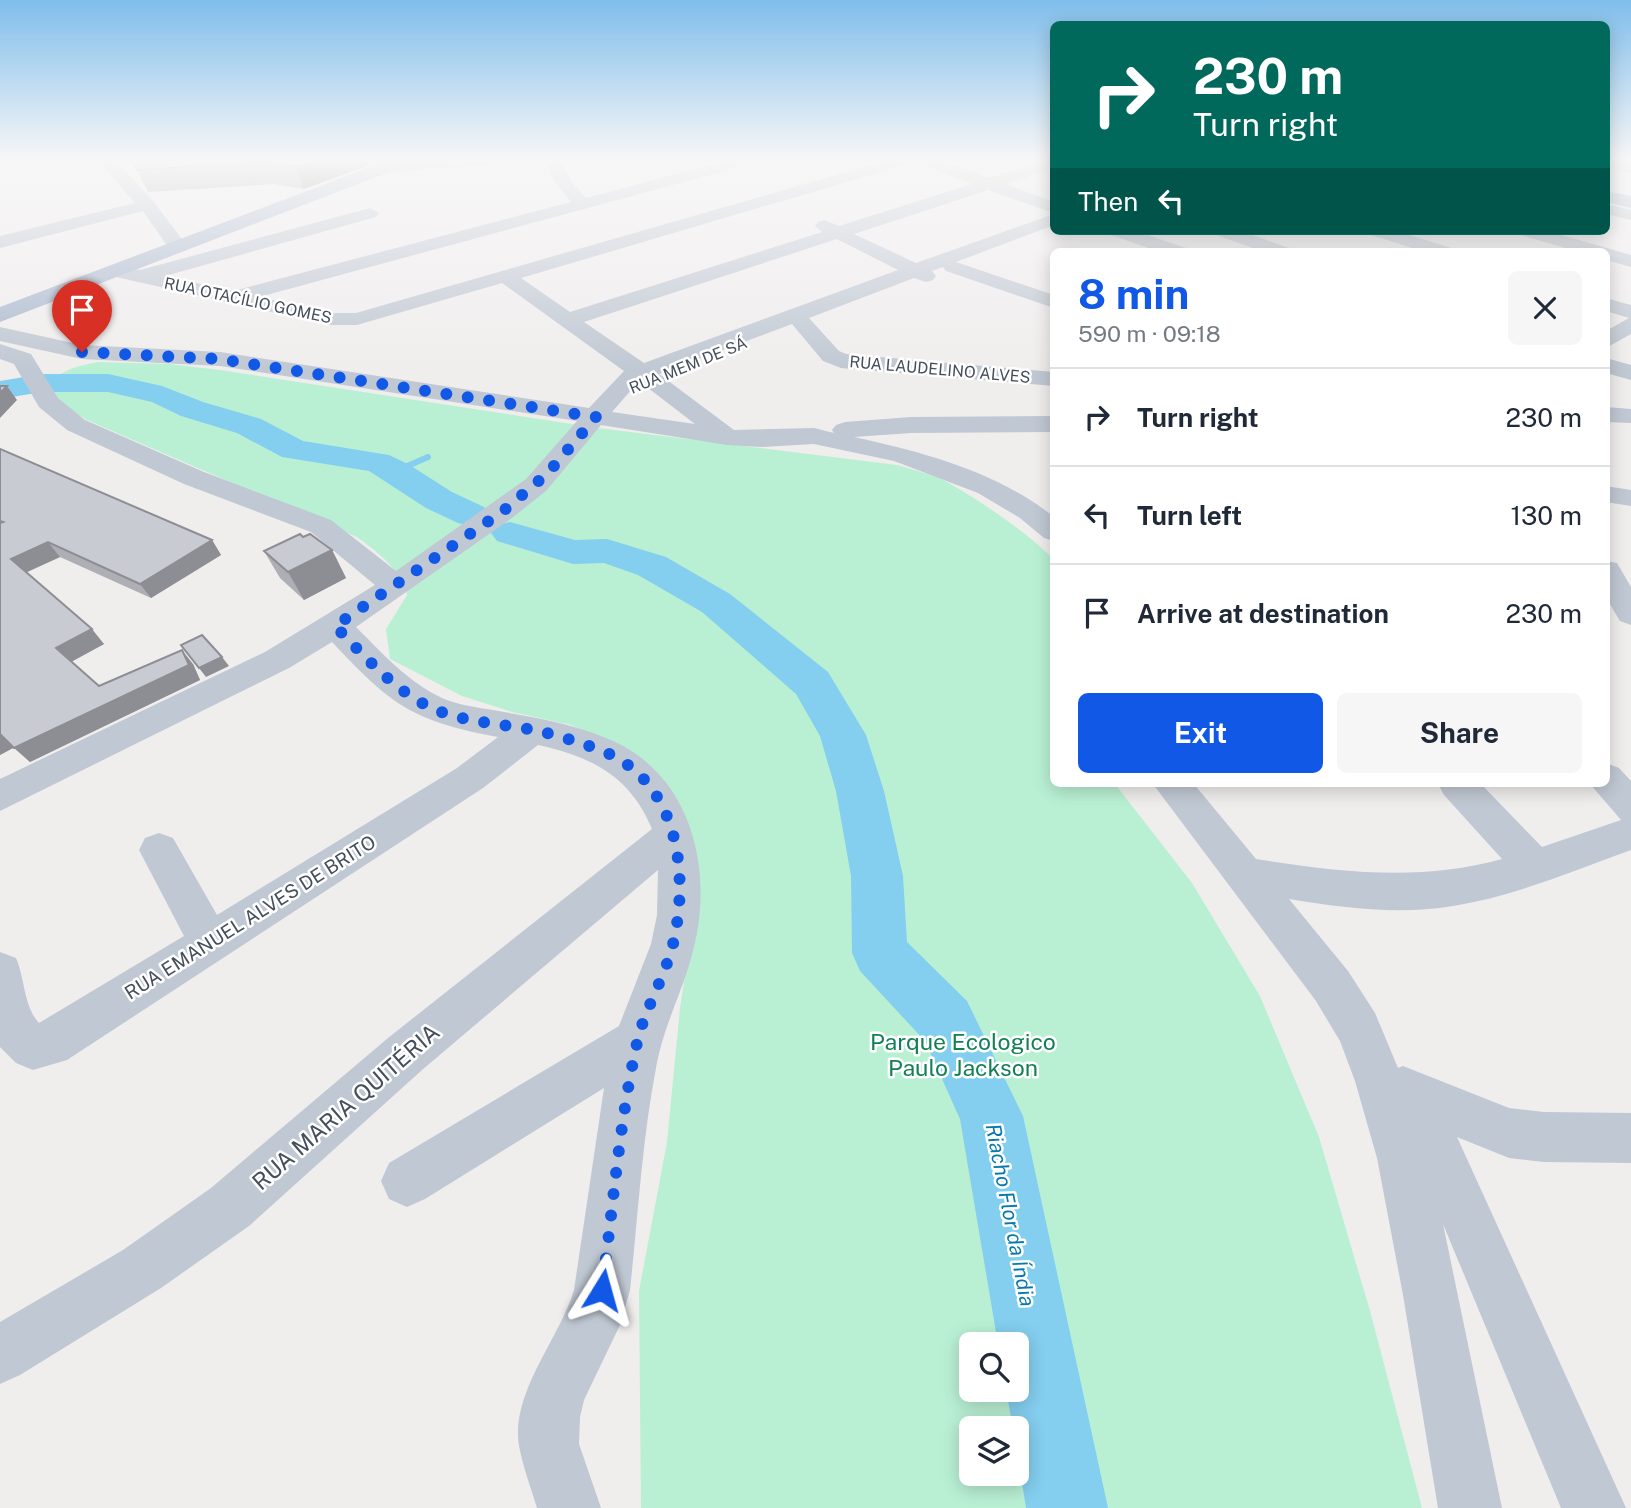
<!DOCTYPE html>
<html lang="en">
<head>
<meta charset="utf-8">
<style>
  body { margin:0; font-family:"Public Sans",sans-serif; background:#f6f6f7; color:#1f2937; height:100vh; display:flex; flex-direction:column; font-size:26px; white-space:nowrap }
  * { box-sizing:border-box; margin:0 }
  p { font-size:23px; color:#747a83 }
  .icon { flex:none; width:38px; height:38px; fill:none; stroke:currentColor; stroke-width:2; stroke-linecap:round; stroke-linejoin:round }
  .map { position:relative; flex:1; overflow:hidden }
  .side { position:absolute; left:1050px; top:248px; width:560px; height:539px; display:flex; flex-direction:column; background:#fff; border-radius:10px; box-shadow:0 4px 18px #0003 }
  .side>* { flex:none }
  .top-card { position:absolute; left:1050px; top:21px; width:560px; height:214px; border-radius:10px; box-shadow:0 4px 18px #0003; background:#00695c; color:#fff; overflow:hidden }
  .buttons { position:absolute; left:959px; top:1332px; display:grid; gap:14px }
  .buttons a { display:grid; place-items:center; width:70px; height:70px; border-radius:10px; background:#fff; box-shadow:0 4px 18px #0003; font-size:35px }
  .pin { position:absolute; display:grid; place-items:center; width:60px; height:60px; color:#fff; margin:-72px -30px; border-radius:50% 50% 50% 0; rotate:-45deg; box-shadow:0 0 7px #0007 }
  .pin .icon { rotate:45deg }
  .me { position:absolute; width:77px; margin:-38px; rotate:8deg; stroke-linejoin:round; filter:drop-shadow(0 0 5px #0008) }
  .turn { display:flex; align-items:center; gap:24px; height:147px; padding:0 28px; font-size:32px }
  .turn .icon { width:91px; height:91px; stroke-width:2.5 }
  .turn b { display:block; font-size:49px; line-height:60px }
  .then { display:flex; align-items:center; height:66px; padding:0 28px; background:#0003; gap:14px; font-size:26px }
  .round { display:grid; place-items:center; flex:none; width:74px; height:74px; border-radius:10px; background:#f6f6f7 }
  .headline { display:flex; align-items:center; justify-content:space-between; height:119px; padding:0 28px }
  h1 { font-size:42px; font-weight:700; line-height:52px; color:#1158e6 }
  .action { display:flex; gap:14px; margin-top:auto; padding:14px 28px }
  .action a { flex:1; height:80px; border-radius:10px; background:#1158e6; color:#fff; font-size:28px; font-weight:700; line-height:80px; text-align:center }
  .action a+a { background:#f6f6f7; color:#1f2937 }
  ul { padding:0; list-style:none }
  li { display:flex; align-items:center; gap:21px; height:98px; padding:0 28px; border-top:2px solid #e0e1e3 }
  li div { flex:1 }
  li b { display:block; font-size:26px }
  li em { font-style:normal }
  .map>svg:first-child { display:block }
  .green { fill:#b9f0d4; fill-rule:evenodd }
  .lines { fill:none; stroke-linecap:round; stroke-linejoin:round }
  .stream-far1 { stroke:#84ceef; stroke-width:3.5 }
  .stream { stroke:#84ceef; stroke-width:6 }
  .river { fill:#84ceef; fill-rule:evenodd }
  .minor { fill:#c0c8d3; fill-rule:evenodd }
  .major { fill:#abb9ce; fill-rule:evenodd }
  .wall { fill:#adafb5 }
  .shaded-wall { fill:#8d8e94 }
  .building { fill:#c9cbd3; stroke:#8d8e94; stroke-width:2 }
  .route { stroke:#1158e6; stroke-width:12; stroke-dasharray:0 21.6 }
  .labels { text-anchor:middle; stroke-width:5; stroke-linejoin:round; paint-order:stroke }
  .far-street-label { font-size:16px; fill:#454e5b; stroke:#fff }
  .street-label { font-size:19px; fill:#454e5b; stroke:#fff }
  .water-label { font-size:21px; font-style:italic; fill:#0679ad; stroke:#fff }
  .near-park-label { font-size:23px; fill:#137f54; stroke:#fff }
  .near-street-label { font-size:23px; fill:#454e5b; stroke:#fff }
</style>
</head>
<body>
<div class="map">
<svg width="1631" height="1508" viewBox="0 0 1631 1508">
  <rect width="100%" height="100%" fill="#f0eded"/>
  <path class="green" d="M99,362L169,364L220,370L598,428L897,465C911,469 926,473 939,478C968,492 1033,536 1054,560V784H1115L1192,883L1260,996L1319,1137L1370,1311L1422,1508H641L639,1291L667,1142L680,1008L690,942L632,753L571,725L512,712L462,696L390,659L386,629L407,595C403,571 376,551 357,537L87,420L61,404L48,385C60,370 80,365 99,362ZM971,1344H1017V1390H971ZM971,1428H1017V1474H971Z"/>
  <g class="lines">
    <path class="stream-far1" d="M0,164L21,160"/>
    <path class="stream" d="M396,471L428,457"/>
    <path class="river" d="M42,374H108L162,386L203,402L261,419L303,441L389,455L408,464L452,492L484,507L489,515L484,523L471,526L458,523L426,508L369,471L282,457L237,433L181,416L152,402L108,392H42L0,399V381Z
      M510,522L575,540L607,539L666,557L730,594L828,672L866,735L884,791L903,876L907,942L967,1001L1023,1116L1108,1508H1026L1017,1451V1428H1013L1006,1390H1017V1344H998L960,1119L925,1041L860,971L852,953L851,876L836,791L820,736L796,694L702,612L638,575L604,563L573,564L497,541L491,533L497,525Z"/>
    <path class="minor" d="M98,160H115L153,201L188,247L185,251H171L143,211L0,248V236L135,203Z
      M367,160H499L491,165L385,172Z
      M544,160H560L571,181L586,198L730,160H756L754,163L259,297L330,313H356L888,160H913L911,163L521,278L570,312L822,232L815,226L818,222L824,220L839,226L972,184L917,163L915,160H938L989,178L1054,160V168L1005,184L1054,202V213L988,190L854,234L916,263L1054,214V225L956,262L1054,295V308L946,271L943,267L932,271L936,276L933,280L926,282L914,278L809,318L839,351L846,354L1054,372V386L841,368L823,361L792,324L659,374L734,430L814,428L834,433L832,430L836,425L845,422L911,417L1054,416V432L911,433L854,437C923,452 998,472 1054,517V541L1044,538L1020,518L978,493L894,461L814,444L761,447L727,445L601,425L546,491L512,518L356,627C382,653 408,682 442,698C460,706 483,708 504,712C538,718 573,724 606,738C690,771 714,866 694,947C684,990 664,1023 656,1068C642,1141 638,1216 630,1290L620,1325L584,1400L580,1417L579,1444L601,1508H537C531,1488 523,1467 519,1446C510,1393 560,1338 574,1290L604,1088L425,1199L407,1207L389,1199L381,1181L389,1163L619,1026L651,944L657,915L658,870L422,1070L249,1226L161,1288L20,1375L0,1384V1322L123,1250L211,1188L388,1038L652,829C630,776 592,757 538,745L483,788L67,1060L33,1070L16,1063L0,1047V952L16,958C25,979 24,1007 39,1023L184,936L139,850L145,838L159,833L173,838L217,915L457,768L498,737C412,721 391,705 332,642L289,668L0,811V779L265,652L375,585L311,532L184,484L67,430L39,407L14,364L0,359V344L31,354L58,398L85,420L204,472L331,520L396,571L526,479L577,421L220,366L82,359L0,341V327L82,345L220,352L589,408L624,371L502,283L357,325H330L116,277L109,275L106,271L109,267L116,265L140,270L370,208L379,213L376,217L165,276L233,291L571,202L556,183ZM837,239L898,270L644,363L584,322ZM639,381L695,424L612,412Z
      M1606,160L1631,163V173L1606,168Z
      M1606,204L1631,210V220L1606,214Z
      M1109,231H1136L1186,248L1189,252H1160L1111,235Z
      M1214,231H1241L1289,248L1292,252H1264L1216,235Z
      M1369,231H1397L1451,248L1454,252H1425L1371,235Z
      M1519,231H1548L1631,255V267L1606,260V252H1579L1521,235Z
      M1606,298L1631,305V334L1606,348V331L1629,318L1606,311Z
      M1606,358L1631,365V380L1606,373Z
      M1606,407L1631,409V423L1606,422Z
      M1606,486L1631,490V506L1606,502Z
      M1606,561L1617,563L1631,587V625L1620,621L1606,598Z
      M1606,763L1619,768L1631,781V850C1573,871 1515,896 1453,906C1399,915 1343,908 1289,899L1348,971L1375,1013L1398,1068L1403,1066L1509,1108L1544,1112L1631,1113V1163L1544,1162L1509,1158L1457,1137L1626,1508H1561L1443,1224L1502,1508H1438L1403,1295L1377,1158L1355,1081L1340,1041L1316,1001L1153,784H1194L1256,859C1339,872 1420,882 1502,859L1444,795L1438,784H1481L1542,847L1621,820L1590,784H1606Z"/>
    <path class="major" d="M389,160H412L410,164L0,322V307Z
      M1606,191L1631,196V208L1606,202Z"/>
  </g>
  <path class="wall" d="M132,160H368L369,165L304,189L274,184L148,192Z
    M0,449L212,540L221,555L151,598L60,557L26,572L104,644L71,662L99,686L193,664L200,680L30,762L14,747L0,755Z
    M303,537L332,550L346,578L304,600L280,578L264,551Z"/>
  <path class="shaded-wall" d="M317,160H368L369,165L304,189L296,168Z
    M7,386L17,400L0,418V393Z
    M212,540L221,555L151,598L140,584Z
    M48,542L60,557L23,574L11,559Z
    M332,550L346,578L304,600L288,572Z
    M92,629L104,644L69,663L56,648Z
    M182,650L193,664L200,680L30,762L14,748Z
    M222,657L229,666L206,677L199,668Z
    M0,733L15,747L0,755Z"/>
  <path class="building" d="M132,160H317L296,168L265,162L137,170Z
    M0,386H7L0,393Z
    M0,449L212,540L140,584L48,542L11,559L92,629L56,648L99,686L182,650L189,665L14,748L0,734V523L3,522L0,521Z
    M300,534L303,537L310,534L332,550L288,572L264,551Z
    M202,635L222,657L199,668L181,645Z"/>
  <linearGradient id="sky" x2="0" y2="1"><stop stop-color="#80beeb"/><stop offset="0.43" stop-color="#f8f7f7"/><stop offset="1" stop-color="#f8f7f7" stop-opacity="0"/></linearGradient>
  <rect width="1631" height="371" fill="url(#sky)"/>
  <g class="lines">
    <path class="route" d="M82,352L219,359L596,417L547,474L502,512L335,626C362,653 388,684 422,703C453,721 494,723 529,729C553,734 577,741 600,750C678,779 690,873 673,944C665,977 643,1013 637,1043C619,1124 613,1208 602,1290"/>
  </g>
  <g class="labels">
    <g class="far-street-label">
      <text transform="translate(248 300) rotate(12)" y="6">RUA OTACÍLIO GOMES</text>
      <text transform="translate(688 365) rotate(-22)" y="6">RUA MEM DE SÁ</text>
      <text transform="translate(940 369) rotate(5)" y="6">RUA LAUDELINO ALVES</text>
    </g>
    <g class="street-label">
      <text transform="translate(250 917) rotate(-32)" y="7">RUA EMANUEL ALVES DE BRITO</text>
    </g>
    <g class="water-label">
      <text transform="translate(1010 1215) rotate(79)" y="7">Riacho Flor da Índia</text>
    </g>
    <g class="near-park-label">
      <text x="963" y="1050">Parque Ecologico<tspan x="963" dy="26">Paulo Jackson</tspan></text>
    </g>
    <g class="near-street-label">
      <text transform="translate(346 1107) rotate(-41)" y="8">RUA MARIA QUITÉRIA</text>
    </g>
  </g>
</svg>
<div class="buttons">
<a><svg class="icon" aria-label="search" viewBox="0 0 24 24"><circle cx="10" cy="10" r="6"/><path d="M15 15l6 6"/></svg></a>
<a><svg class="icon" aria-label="layers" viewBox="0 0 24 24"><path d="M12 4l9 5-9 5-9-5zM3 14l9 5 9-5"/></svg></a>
</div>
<div class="pin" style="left:82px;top:352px;background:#d93025"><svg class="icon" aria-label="arrive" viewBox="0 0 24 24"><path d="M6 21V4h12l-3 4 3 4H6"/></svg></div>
<svg class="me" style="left:602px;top:1290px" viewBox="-20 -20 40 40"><path d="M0-17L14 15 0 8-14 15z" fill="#1158e6" stroke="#fff" stroke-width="4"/></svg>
<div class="top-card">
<div class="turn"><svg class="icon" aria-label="right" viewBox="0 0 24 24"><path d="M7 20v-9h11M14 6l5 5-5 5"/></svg><div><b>230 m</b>Turn right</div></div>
<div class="then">Then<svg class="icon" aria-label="left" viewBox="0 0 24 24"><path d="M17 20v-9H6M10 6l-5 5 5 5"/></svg></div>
</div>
<section class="side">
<div class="headline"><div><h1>8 min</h1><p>590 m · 09:18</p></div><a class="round"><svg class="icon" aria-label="close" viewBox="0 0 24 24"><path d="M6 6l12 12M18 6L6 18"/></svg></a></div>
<ul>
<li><svg class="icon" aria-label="right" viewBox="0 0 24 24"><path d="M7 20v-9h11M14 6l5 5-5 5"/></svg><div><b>Turn right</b></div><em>230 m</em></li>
<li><svg class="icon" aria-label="left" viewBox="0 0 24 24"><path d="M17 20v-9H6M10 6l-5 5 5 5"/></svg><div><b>Turn left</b></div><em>130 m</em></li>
<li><svg class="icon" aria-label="arrive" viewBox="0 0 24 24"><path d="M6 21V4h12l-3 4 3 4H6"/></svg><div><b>Arrive at destination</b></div><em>230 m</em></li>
</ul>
<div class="action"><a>Exit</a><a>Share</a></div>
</section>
</div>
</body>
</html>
